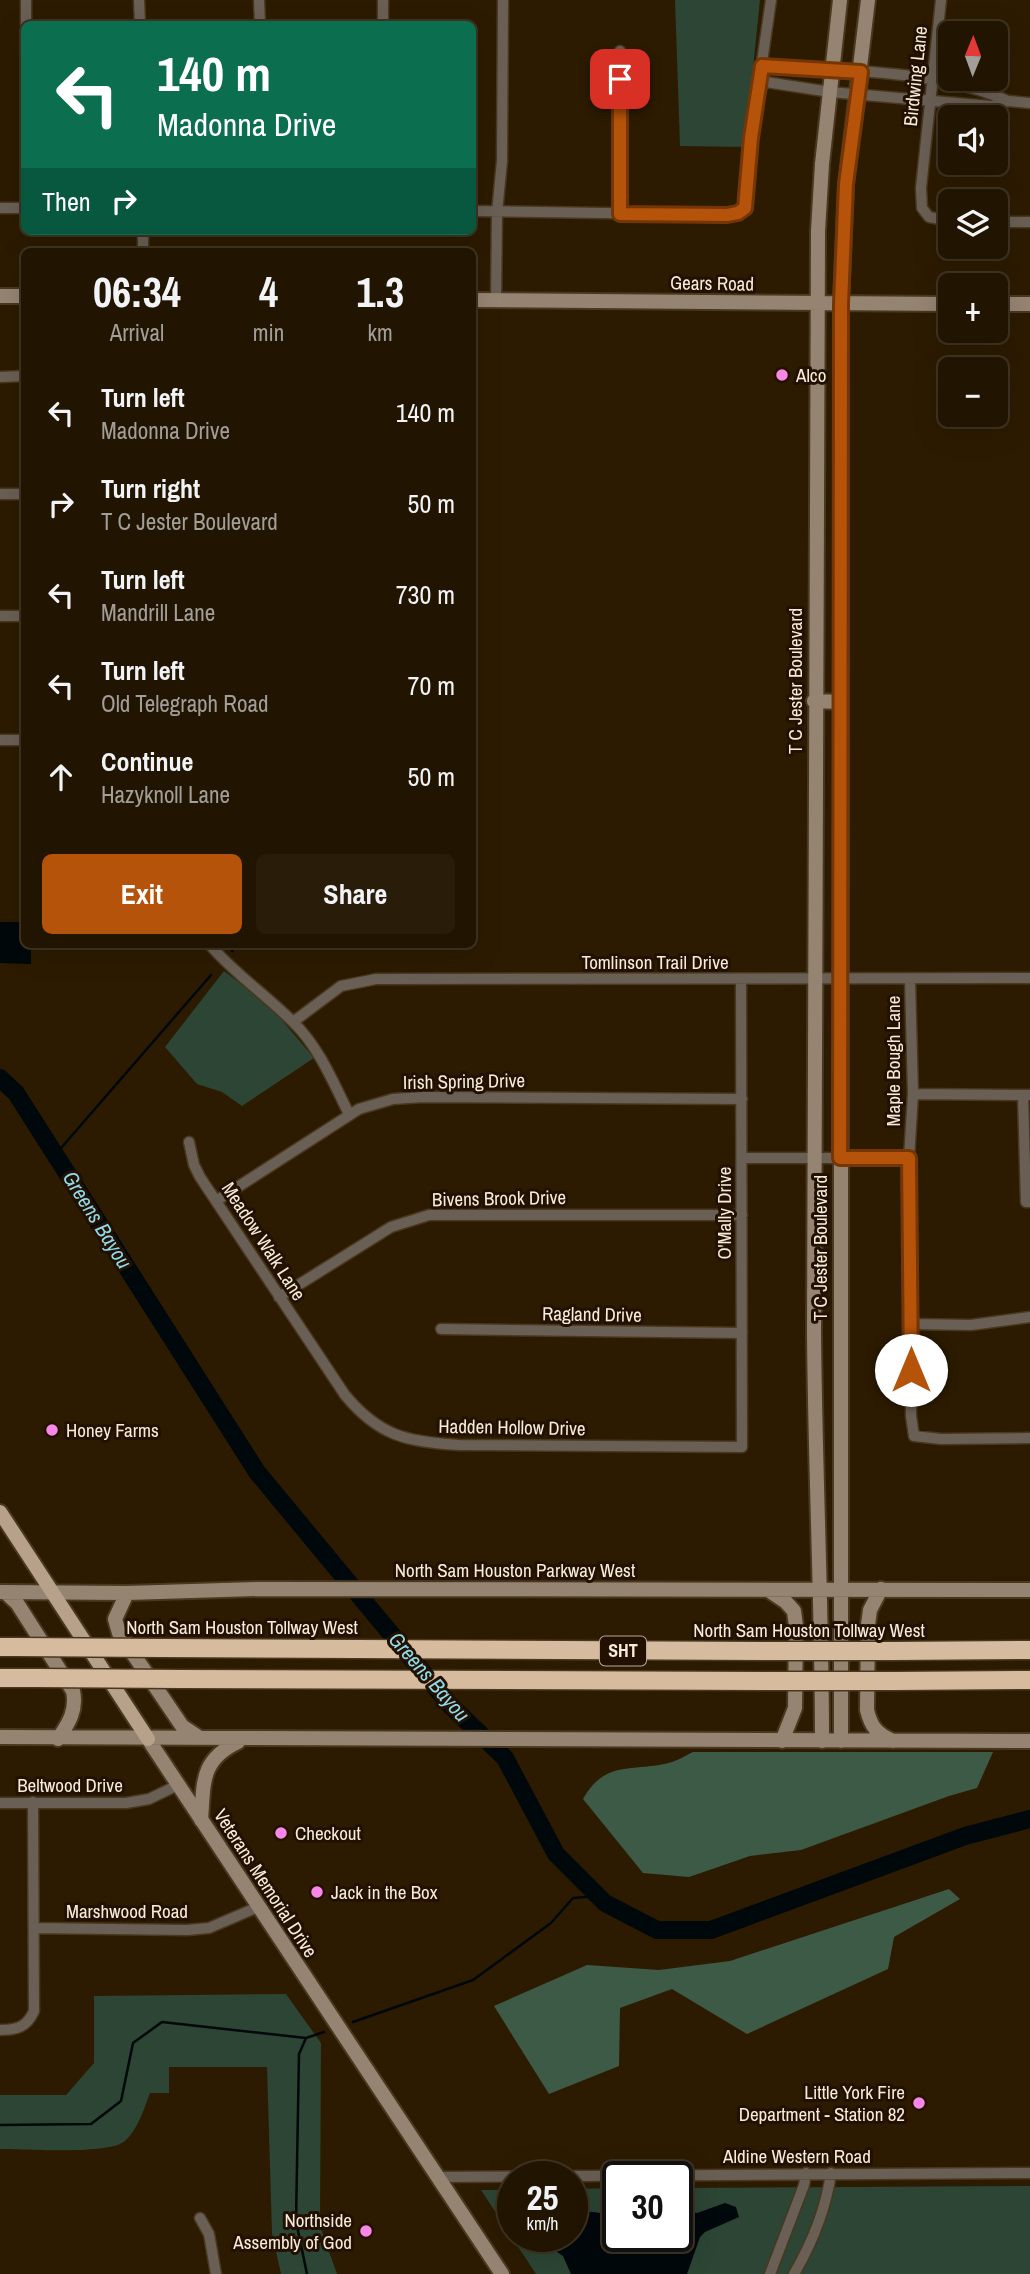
<!DOCTYPE html>
<html lang="en">
<head>
<meta charset="utf-8">
<style>
  body { margin:0; font-family:"Archivo Narrow",sans-serif; background:#291d0a; color:#f1f3f6; height:100vh; display:flex; flex-direction:column; font-size:26px; white-space:nowrap }
  * { box-sizing:border-box; margin:0 }
  p { font-size:23px; color:#a29e99 }
  .icon { flex:none; width:38px; height:38px; fill:none; stroke:currentColor; stroke-width:2; stroke-linecap:round; stroke-linejoin:round }
  .map { position:relative; flex:1; overflow:hidden }
  .side { position:absolute; left:21px; top:248px; width:455px; height:700px; display:flex; flex-direction:column; background:#211400; border-radius:10px; box-shadow:0 7px 28px #0002,0 0 0 2px #3e3322 }
  .side>* { flex:none }
  .top-card { position:absolute; left:21px; top:21px; width:455px; height:214px; border-radius:10px; box-shadow:0 7px 28px #0002,0 0 0 2px #3e3322; background:#0b6e4f; color:#fff; overflow:hidden }
  .needle { width:46px; rotate:1deg }
  .tools { position:absolute; left:938px; top:21px; display:grid; gap:14px }
  .tools a { display:grid; place-items:center; width:70px; height:70px; border-radius:10px; background:#211400; box-shadow:0 7px 28px #0002,0 0 0 2px #3e3322; font-size:35px }
  .speed { position:absolute; left:497px; top:2161px; display:flex; gap:14px; font-size:35px; font-weight:700; text-align:center }
  .speed>* { display:grid; place-content:center; width:91px; height:91px; border-radius:50%; background:#211400; box-shadow:0 7px 28px #0002,0 0 0 2px #3e3322; line-height:1 }
  .speed small { font-size:18px; font-weight:400 }
  .speed .limit { border:4px solid #111; border-radius:10px; background:#fff; color:#111 }
  .pin { position:absolute; display:grid; place-items:center; width:60px; height:60px; color:#fff; margin:-30px; border-radius:14px; box-shadow:0 4px 10px #0006 }
  .me { position:absolute; width:77px; margin:-38px; rotate:0deg; stroke-linejoin:round; filter:drop-shadow(0 0 5px #0008) }
  .turn { display:flex; align-items:center; gap:24px; height:147px; padding:0 21px; font-size:32px }
  .turn .icon { width:91px; height:91px; stroke-width:2.5 }
  .turn b { display:block; font-size:49px; line-height:60px }
  .then { display:flex; align-items:center; height:66px; padding:0 21px; background:#0003; gap:14px; font-size:26px }
  .eta { display:flex; justify-content:space-evenly; align-items:center; height:119px; text-align:center }
  .eta b { font-size:42px; font-weight:700; line-height:49px }
  .button { display:flex; gap:14px; margin-top:auto; padding:14px 21px }
  .button a { flex:1; height:80px; border-radius:10px; background:#b45309; color:#fff; font-size:28px; font-weight:700; line-height:80px; text-align:center }
  .button a+a { background:#291d0a; color:#f1f3f6 }
  ul { padding:0; list-style:none }
  li { display:flex; align-items:center; gap:21px; height:91px; padding:0 21px }
  li div { flex:1 }
  li b { display:block; font-size:26px }
  li em { font-style:normal }
  .map>svg:first-child { display:block }
  .green { fill:#2c4534 }
  .forest { fill:#3d5a46 }
  .water { fill:#00080c }
  .lines { fill:none; stroke-linecap:round; stroke-linejoin:round }
  .stream { stroke:#00080c; stroke-width:2.5 }
  .river { stroke:#00080c; stroke-width:18 }
  .minor-casing { stroke:#48381f; stroke-width:13 }
  .secondary-casing { stroke:#48381f; stroke-width:18 }
  .primary-casing { stroke:#48381f; stroke-width:18 }
  .motorway-casing { stroke:#48381f; stroke-width:21 }
  .minor { stroke:#6a5f54; stroke-width:10 }
  .secondary { stroke:#968473; stroke-width:14 }
  .primary { stroke:#b8a18a; stroke-width:14 }
  .motorway { stroke:#d6bb9f; stroke-width:18 }
  .motorway-bridge-casing { stroke:#48381f; stroke-width:21; stroke-linecap:butt }
  .motorway-bridge { stroke:#d6bb9f; stroke-width:18 }
  .route-casing { stroke:#753606; stroke-width:18 }
  .route { stroke:#b45309; stroke-width:12 }
  .poi-dot { fill:#f987e8; stroke:#210; stroke-width:2.5 }
  .labels { text-anchor:middle; stroke-width:6; stroke-linejoin:round; paint-order:stroke }
  .shield { fill:#210; stroke:#b7aa9a; stroke-width:2 }
  .shield-label { font-size:18px; font-weight:bold; fill:#f7ebdc }
  .street-label { font-size:19px; fill:#f7ebdc; stroke:#210 }
  .poi-label { font-size:19px; fill:#f7ebdc; stroke:#210; text-anchor:start }
  .water-label { font-size:21px; font-style:italic; fill:#91daed; stroke:#210 }
</style>
</head>
<body>
<div class="map">
<svg width="1030" height="2274" viewBox="0 0 1030 2274">
  <rect width="100%" height="100%" fill="#2c1b00"/>
  <path class="green" d="M675,0H760L745,147L680,146Z
    M224,971L271,1007L314,1058L242,1106L222,1092L197,1084L165,1047Z
    M286,1994L321,2043L320,2226L337,2274H281L272,2233L267,2067H169V2093H150C144,2109 138,2129 125,2141C109,2155 24,2149 0,2149V2095H66L94,2063V1996Z
    M1030,2186V2274H536L481,2190H513V2236H572V2189L618,2188V2236H677V2188Z"/>
  <path class="forest" d="M693,1752H993L977,1788L949,1796L801,1850L750,1856L689,1877L643,1873L583,1799C606,1758 635,1773 672,1762C679,1760 686,1755 693,1752Z
    M949,1889L960,1899L894,1937L888,1969L747,2034L672,1989L620,2008L619,2066L549,2094L494,2006L587,1965L659,1970L730,1961Z"/>
  <path class="water" d="M0,922H24V945H31V964L0,963Z
    M725,2203L736,2207L739,2217L705,2232L700,2237L687,2274H571L563,2256L534,2237L572,2236V2216C589,2208 600,2213 618,2218V2236H677V2207L697,2213Z"/>
  <g class="lines">
    <path class="stream" d="M232,951L237,945
      M55,1155L211,975
      M353,2022L473,1980L551,1923L573,1898L597,1896
      M306,2038L299,2054L296,2221L307,2274
      M0,2125L91,2124L121,2101L133,2043L162,2022L306,2038L324,2032"/>
    <path class="river" d="M0,1078L16,1093L257,1472L450,1705L505,1758L556,1854L605,1903L657,1930H711L965,1836L1030,1819"/>
    <defs>
      <path id="minor" d="M139,0L140,24
        M259,0L260,24
        M941,0L921,188L922,208L929,217L950,221
        M26,24V0
        M383,24V0
        M762,66C839,70 939,70 1008,101
        M760,81L830,92L991,106L1009,101L1030,103
        M0,208H24
        M472,211L727,215L738,213L745,208L751,138L771,0
        M620,214V51
        M996,222H1030
        M143,252V231
        M496,300L497,212L502,161L503,0
        M0,377L24,376
        M0,494H24
        M0,616H24
        M0,740H24
        M210,945C235,974 266,995 293,1022C319,1047 333,1082 349,1114
        M910,980L913,1094L909,1158L911,1218V1416L914,1436L941,1439L1030,1438
        M293,1022L341,986L376,979L1030,978
        M913,1094L1030,1095
        M1023,1096L1026,1202H1030
        M189,1142L194,1165L200,1177L345,1395C379,1436 407,1442 459,1445L742,1447L741,979
        M742,1158H909
        M216,1201L359,1109L393,1099L424,1097L742,1099
        M279,1297L391,1227L429,1215H742
        M910,1324L971,1325L1030,1317
        M441,1329L742,1333
        M0,1803H126L149,1799L178,1785
        M34,1928L187,1930L209,1928L258,1907
        M0,2030C17,2030 27,2027 34,2011L33,1802
        M438,2177L1030,2173
        M200,2218L209,2234L216,2274
        M770,2274L804,2185L806,2173
        M794,2274C812,2243 826,2209 831,2173"/>
      <path id="secondary" d="M0,296H24
        M472,300L950,304
        M996,304H1030
        M814,701L841,702
        M881,1589L870,1610L868,1625L867,1710C871,1727 877,1734 893,1741
        M768,1590L786,1602L794,1611L796,1626L795,1708L782,1741
        M0,1592L127,1593L258,1589L1030,1590
        M5,1592L17,1603L73,1691C77,1710 69,1723 58,1739
        M127,1593L115,1619L119,1633L182,1726L200,1738
        M0,1737L1030,1741
        M148,1739L502,2274
        M822,1741C822,1604 815,1468 814,1331C813,965 815,598 818,231L822,164L840,0
        M841,1741V304L846,184L868,0
        M201,1820C204,1783 200,1760 238,1742"/>
      <path id="primary" d="M0,1512L148,1739"/>
      <path id="motorway" d="M0,1647H15
        M162,1648L776,1651
        M893,1651L1030,1650
        M0,1678H36
        M182,1679L775,1681
        M894,1681L1030,1680"/>
    </defs>
    <use href="#minor" class="minor-casing"/>
    <use href="#secondary" class="secondary-casing"/>
    <use href="#primary" class="primary-casing"/>
    <use href="#motorway" class="motorway-casing"/>
    <use href="#minor" class="minor"/>
    <use href="#secondary" class="secondary"/>
    <use href="#primary" class="primary"/>
    <use href="#motorway" class="motorway"/>
    <defs>
      <path id="motorway-bridge" d="M15,1647L162,1648
        M776,1651H893
        M36,1678L182,1679
        M775,1681H894"/>
    </defs>
    <use href="#motorway-bridge" class="motorway-bridge-casing"/>
    <use href="#motorway-bridge" class="motorway-bridge"/>
  </g>
  <g class="lines">
    <defs>
      <path id="route" d="M620,79V214L727,215L738,213L745,208L751,138L762,66L861,72L846,184L841,304L840,1158H909L911,1370"/>
    </defs>
    <use href="#route" class="route-casing"/>
    <use href="#route" class="route"/>
  </g>
  <g class="poi-dot">
    <circle cx="782" cy="375" r="7"/>
    <circle cx="52" cy="1430" r="7"/>
    <circle cx="281" cy="1833" r="7"/>
    <circle cx="317" cy="1892" r="7"/>
    <circle cx="919" cy="2103" r="7"/>
    <circle cx="366" cy="2231" r="7"/>
  </g>
  <g class="labels">
    <rect class="shield" x="600" y="1636.5" width="46" height="29" rx="5"/>
    <g class="shield-label">
      <text x="623" y="1657">SHT</text>
    </g>
    <g class="street-label">
      <text transform="translate(915 76) rotate(-84)" y="7">Birdwing Lane</text>
      <text transform="translate(712 283) rotate(1)" y="7">Gears Road</text>
      <text transform="translate(795 681) rotate(-90)" y="7">T C Jester Boulevard</text>
      <text x="655" y="969">Tomlinson Trail Drive</text>
      <text transform="translate(893 1061) rotate(-90)" y="7">Maple Bough Lane</text>
      <text transform="translate(464 1081) rotate(-1)" y="7">Irish Spring Drive</text>
      <text transform="translate(499 1198) rotate(-1)" y="7">Bivens Brook Drive</text>
      <text transform="translate(724 1213) rotate(-90)" y="7">O'Mally Drive</text>
      <text transform="translate(264 1241) rotate(57)" y="7">Meadow Walk Lane</text>
      <text transform="translate(820 1248) rotate(-90)" y="7">T C Jester Boulevard</text>
      <text transform="translate(592 1314) rotate(1)" y="7">Ragland Drive</text>
      <text transform="translate(512 1427) rotate(1)" y="7">Hadden Hollow Drive</text>
      <text x="515" y="1577">North Sam Houston Parkway West</text>
      <text x="242" y="1634">North Sam Houston Tollway West</text>
      <text x="809" y="1637">North Sam Houston Tollway West</text>
      <text x="70" y="1792">Beltwood Drive</text>
      <text transform="translate(266 1883) rotate(57)" y="7">Veterans Memorial Drive</text>
      <text x="127" y="1918">Marshwood Road</text>
      <text x="797" y="2163">Aldine Western Road</text>
    </g>
    <g class="poi-label">
      <text x="796" y="382">Alco</text>
      <text x="66" y="1437">Honey Farms</text>
      <text x="295" y="1840">Checkout</text>
      <text x="331" y="1899">Jack in the Box</text>
      <text x="905" y="2099" text-anchor="end">Little York Fire<tspan x="905" dy="22">Department - Station 82</tspan></text>
      <text x="352" y="2227" text-anchor="end">Northside<tspan x="352" dy="22">Assembly of God</tspan></text>
    </g>
    <g class="water-label">
      <text transform="translate(97 1220) rotate(58)" y="7">Greens Bayou</text>
      <text transform="translate(429 1677) rotate(49)" y="7">Greens Bayou</text>
    </g>
  </g>
</svg>
<div class="tools">
<a><svg class="needle" viewBox="-14 -14 28 28"><path d="M0-13l5 13h-10z" fill="#e53935"/><path d="M0 13l5-13h-10z" fill="#a29e99"/></svg></a>
<a><svg class="icon" aria-label="sound" viewBox="0 0 24 24"><path d="M4 9h4l5-4v14l-5-4H4zM17 9q2 3 0 6"/></svg></a>
<a><svg class="icon" aria-label="layers" viewBox="0 0 24 24"><path d="M12 4l9 5-9 5-9-5zM3 14l9 5 9-5"/></svg></a>
<a>+</a>
<a>−</a>
</div>
<div class="speed"><div>25<small>km/h</small></div><div class="limit">30</div></div>
<div class="pin" style="left:620px;top:79px;background:#d93025"><svg class="icon" aria-label="arrive" viewBox="0 0 24 24"><path d="M6 21V4h12l-3 4 3 4H6"/></svg></div>
<svg class="me" style="left:911px;top:1370px" viewBox="-20 -20 40 40"><circle r="19" fill="#fff"/><path d="M0-13L10 11 0 6-10 11z" fill="#b45309"/></svg>
<div class="top-card">
<div class="turn"><svg class="icon" aria-label="left" viewBox="0 0 24 24"><path d="M17 20v-9H6M10 6l-5 5 5 5"/></svg><div><b>140 m</b>Madonna Drive</div></div>
<div class="then">Then<svg class="icon" aria-label="right" viewBox="0 0 24 24"><path d="M7 20v-9h11M14 6l5 5-5 5"/></svg></div>
</div>
<section class="side">
<div class="eta">
<div><b>06:34</b><p>Arrival</p></div>
<div><b>4</b><p>min</p></div>
<div><b>1.3</b><p>km</p></div>
</div>
<ul>
<li><svg class="icon" aria-label="left" viewBox="0 0 24 24"><path d="M17 20v-9H6M10 6l-5 5 5 5"/></svg><div><b>Turn left</b><p>Madonna Drive</p></div><em>140 m</em></li>
<li><svg class="icon" aria-label="right" viewBox="0 0 24 24"><path d="M7 20v-9h11M14 6l5 5-5 5"/></svg><div><b>Turn right</b><p>T C Jester Boulevard</p></div><em>50 m</em></li>
<li><svg class="icon" aria-label="left" viewBox="0 0 24 24"><path d="M17 20v-9H6M10 6l-5 5 5 5"/></svg><div><b>Turn left</b><p>Mandrill Lane</p></div><em>730 m</em></li>
<li><svg class="icon" aria-label="left" viewBox="0 0 24 24"><path d="M17 20v-9H6M10 6l-5 5 5 5"/></svg><div><b>Turn left</b><p>Old Telegraph Road</p></div><em>70 m</em></li>
<li><svg class="icon" aria-label="ahead" viewBox="0 0 24 24"><path d="M12 20V5M6 11l6-6 6 6"/></svg><div><b>Continue</b><p>Hazyknoll Lane</p></div><em>50 m</em></li>
</ul>
<div class="button"><a>Exit</a><a>Share</a></div>
</section>
</div>
</body>
</html>
